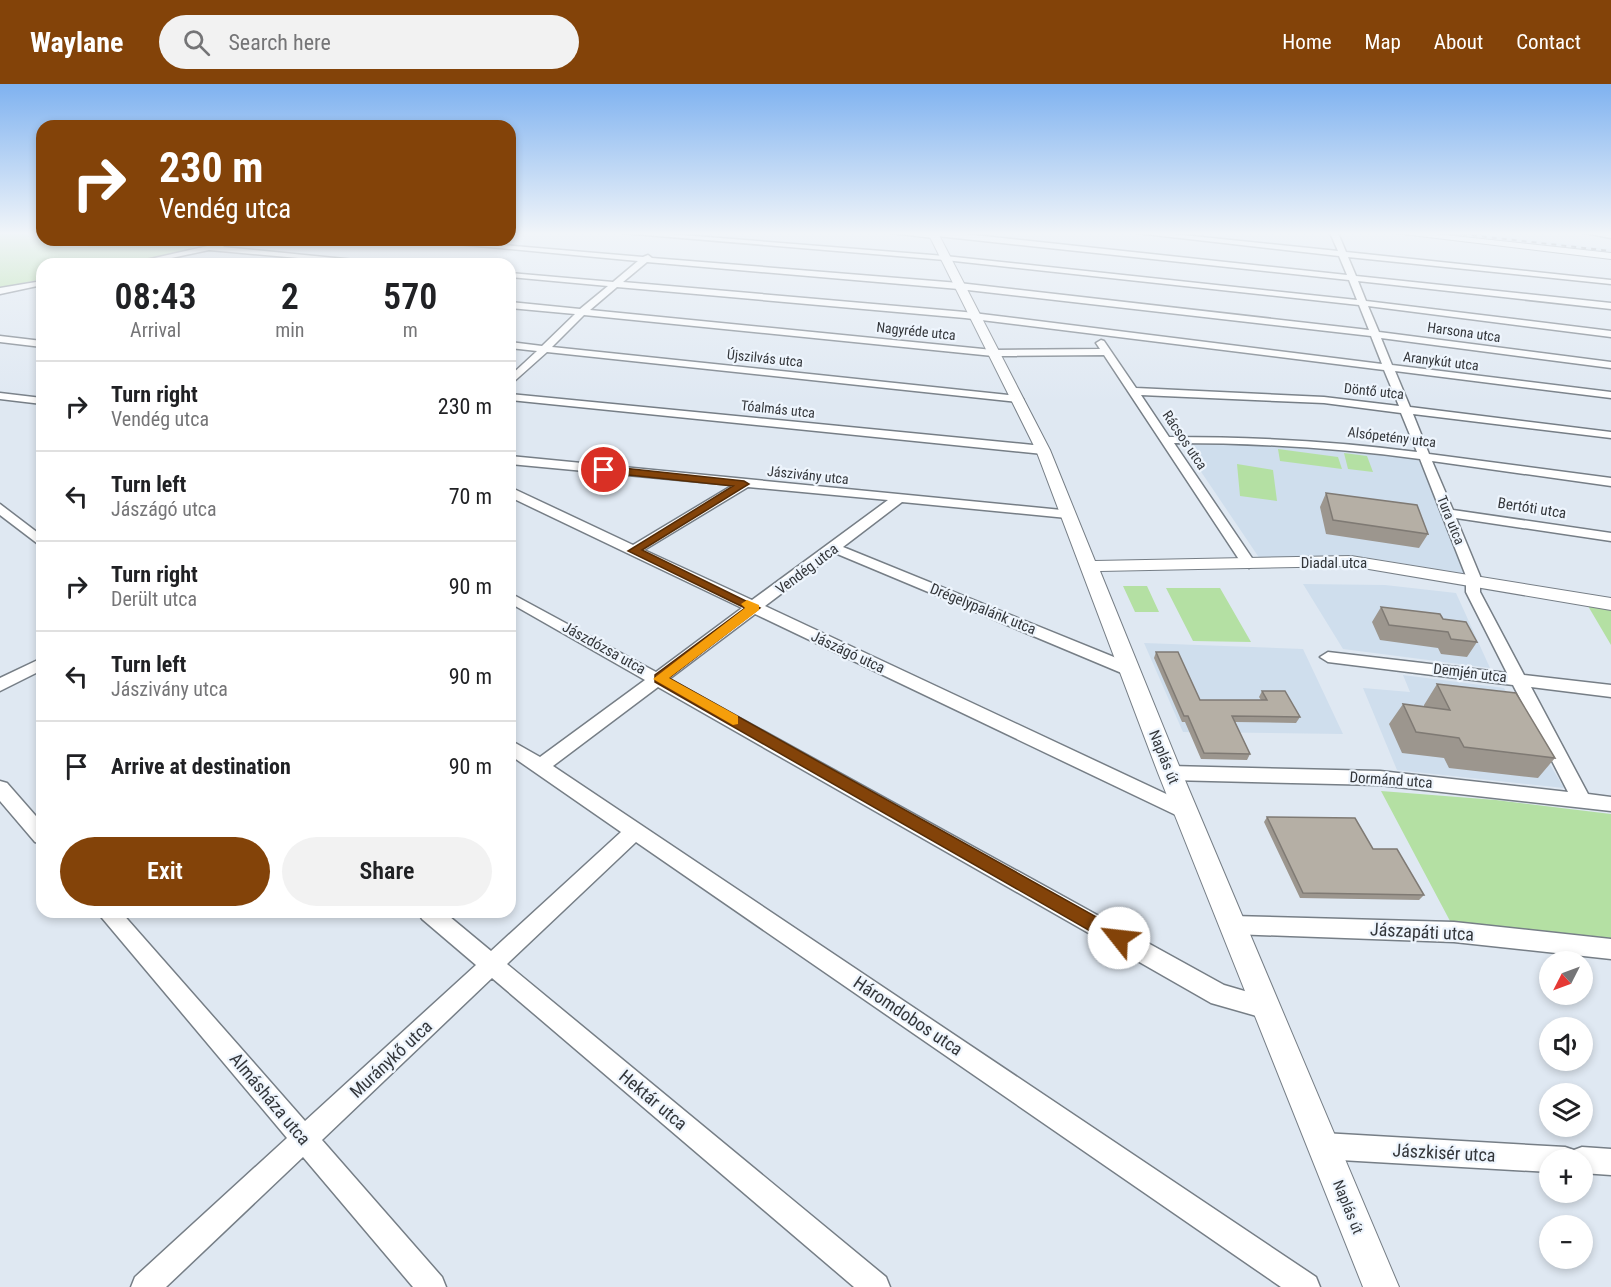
<!DOCTYPE html>
<html lang="en">
<head>
<meta charset="utf-8">
<style>
  body { margin:0; font-family:"Roboto Condensed",sans-serif; background:#f2f2f2; color:#202124; height:100vh; display:flex; flex-direction:column; font-size:22px; white-space:nowrap }
  * { box-sizing:border-box; margin:0 }
  p { font-size:20px; color:#757577 }
  .icon { flex:none; width:33px; height:33px; fill:none; stroke:currentColor; stroke-width:2; stroke-linecap:round; stroke-linejoin:round }
  .map { position:relative; flex:1; overflow:hidden }
  .sheet { position:absolute; left:36px; top:174px; width:480px; height:660px; display:flex; flex-direction:column; background:#fff; border-radius:18px; box-shadow:0 3px 9px #0003 }
  .sheet>* { flex:none }
  .top-card { position:absolute; left:36px; top:36px; width:480px; height:126px; border-radius:18px; box-shadow:0 3px 9px #0003; background:#834309; color:#fff; overflow:hidden }
  .needle { width:39px; rotate:228deg }
  .fabs { position:absolute; left:1539px; top:867px; display:grid; gap:12px }
  .fabs a { display:grid; place-items:center; width:54px; height:54px; border-radius:50%; background:#fff; box-shadow:0 3px 9px #0003; font-size:30px }
  .pin { position:absolute; display:grid; place-items:center; width:51px; height:51px; color:#fff; margin:-26px; border:3px solid #fff; border-radius:50%; box-shadow:0 2px 6px #0007 }
  .me { position:absolute; width:66px; margin:-33px; rotate:299deg; stroke-linejoin:round; filter:drop-shadow(0 0 4px #0008) }
  .turn { display:flex; align-items:center; gap:21px; height:126px; padding:0 24px; font-size:27px }
  .turn .icon { width:78px; height:78px; stroke-width:2.5 }
  .turn b { display:block; font-size:42px; line-height:51px }
  .eta { display:flex; justify-content:space-evenly; align-items:center; height:102px; text-align:center }
  .eta b { font-size:36px; font-weight:600; line-height:42px }
  .button { display:flex; gap:12px; margin-top:auto; padding:12px 24px }
  .button a { flex:1; height:69px; border-radius:36px; background:#834309; color:#fff; font-size:24px; font-weight:600; line-height:69px; text-align:center }
  .button a+a { background:#f2f2f2; color:#202124 }
  ul { padding:0; list-style:none }
  li { display:flex; align-items:center; gap:18px; height:90px; padding:0 24px; border-top:2px solid #e0e0e0 }
  li div { flex:1 }
  li b { display:block; font-size:22px }
  li em { font-style:normal }
  header { display:flex; align-items:center; gap:36px; box-sizing:border-box; height:84px; padding:0 30px; background:#834309; color:#fff }
  header strong { font-size:28px }
  nav { display:flex; gap:33px; margin-inline-start:auto; font-size:21px }
  .search { width:420px; height:54px; background:#f2f2f2; display:flex; align-items:center; gap:15px; box-sizing:border-box; padding:0 21px; border-radius:33px; color:#757577; font-size:22px }
  .map>svg:first-child { display:block }
  .built { fill:#cfdeed }
  .green { fill:#b4e0a3 }
  .lines { fill:none; stroke-linecap:round; stroke-linejoin:round }
  .minor-casing { stroke:#767e86; stroke-width:3 }
  .tertiary-casing { stroke:#767e86; stroke-width:2 }
  .minor { fill:#fff; fill-rule:evenodd }
  .tertiary { fill:#fff; fill-rule:evenodd }
  .rail { stroke:#6d7278; stroke-width:2; stroke-dasharray:5 5; stroke-linecap:butt }
  .wall { fill:#9c968e }
  .building { fill:#b5afa5; stroke:#7f7a74; stroke-width:1.5 }
  .route { fill:#834309; stroke:#552c06; stroke-width:1.5 }
  .slow { fill:#f59e0b }
  .labels { text-anchor:middle; stroke-width:4.5; stroke-linejoin:round; paint-order:stroke }
  .far-street-label { font-size:14px; fill:#33363a; stroke:#eef5fd }
  .street-label { font-size:15px; fill:#33363a; stroke:#eef5fd }
  .near-street-label { font-size:18px; fill:#33363a; stroke:#eef5fd }
</style>
</head>
<body>
<header>
<strong>Waylane</strong>
<div class="search"><svg class="icon" aria-label="search" viewBox="0 0 24 24"><circle cx="10" cy="10" r="6"/><path d="M15 15l6 6"/></svg>Search here</div>
<nav><a>Home</a><a>Map</a><a>About</a><a>Contact</a></nav>
</header>
<div class="map">
<svg width="1611" height="1203" viewBox="0 0 1611 1203">
  <rect width="100%" height="100%" fill="#dfe8f2"/>
  <path class="built" d="M1443,149H1472L1611,165V169Z
    M1183,361H1274L1420,375L1466,490L1364,473L1260,475Z
    M1303,500L1385,501L1456,509L1490,584L1343,565Z
    M1144,559L1303,565L1343,650L1183,648Z
    M1403,591L1504,604L1564,704L1397,686L1363,604L1410,608Z"/>
  <path class="green" d="M0,149H20L64,163H86L119,156L200,158C180,180 73,180 42,180V195L0,204Z
    M1278,365L1338,373L1342,385L1280,377Z
    M1344,369L1367,372L1373,388L1348,385Z
    M1237,380L1273,386L1277,417L1240,412Z
    M1123,502H1147L1159,528H1135Z
    M1166,504H1220L1251,558L1193,557Z
    M1588,522L1611,526V561Z
    M1381,707L1496,716L1611,730V854L1450,837Z"/>
  <g class="lines">
    <defs>
      <path id="minor" d="M622,149H656L945,172L1357,216L1349,196L937,152L934,154L891,149H955L1347,191L1339,172L1136,149H1163L1338,167L1330,149H1338L1346,168L1611,196V200L1348,173L1356,192L1611,219V225L1358,197L1366,217L1611,247V253L1368,222L1379,248L1611,278V284L1381,254L1392,281L1611,308V314L1395,287L1410,323L1611,348V354L1413,330L1429,370L1611,394V402L1432,377L1453,426L1611,449V457L1456,434L1480,492V508L1524,591L1611,601V613L1531,603L1588,710L1611,713V727L1380,701L1170,696L1164,694L1161,689L1164,684L1170,682L1380,687L1568,708L1513,601L1328,578L1320,573L1328,568L1507,589L1466,508V492L1420,375C1338,364 1257,359 1174,359L1256,480L1249,484L1242,480L1104,271L993,272L584,231L552,263L1018,312L1023,315L1018,318L547,268L510,301V292L537,267L510,264V258L542,262L575,230L510,224V218L580,225L608,202L510,193V189L613,198L638,177L414,156H444L643,173L648,171L652,174L959,199L1369,246L1359,221L945,176ZM647,178L959,205L1371,252L1382,280L965,228L623,198ZM617,203L965,234L1384,286L1399,322L1324,313L1136,304L1104,257L1101,256L1096,259L1100,265L993,266L590,226ZM1141,311L1324,319L1401,329L1417,368C1334,357 1253,353 1169,353Z
        M1585,149L1611,150V154Z
        M221,159L225,161L223,163L396,180H365L209,166L143,180H128Z
        M42,197V201L0,210V204Z
        M0,252L42,257V263L0,258Z
        M0,309L42,314V320L0,315Z
        M510,310L1043,362L1049,366L1043,370L510,316Z
        M510,372L1072,427V433L1067,434L902,418L843,463L1136,582L1138,586L1136,590H1124L835,469L765,522L1194,723L1197,728L1194,733L1187,736L1180,733L755,530L669,595L1224,901L1275,916L1279,924L1275,932L1267,935L1211,919L658,603L553,682L1316,1193L1320,1203H1281L636,758L507,880L886,1193L890,1203H854L492,894L322,1056L442,1193L446,1203H413L303,1073L166,1203H131L135,1193L287,1054L97,828H121L305,1037L476,881L422,835L418,828H444L491,867L621,748L510,671V656L540,673L645,596L510,519V509L656,588L742,524L510,413V404L514,405L633,461L733,401L510,380ZM748,403L888,416L752,516L644,466Z
        M0,420L42,452V463L0,431Z
        M42,574V586L0,607V594Z
        M0,697L7,699L42,739V760L35,758L0,717Z
        M1232,832L1454,838L1611,855V875L1454,858L1232,850L1224,848L1221,841L1224,834Z
        M1323,1049L1565,1063L1574,1066L1582,1063L1611,1065V1091L1582,1089V1076H1550V1088L1323,1075L1314,1071L1310,1062L1314,1053Z"/>
      <path id="tertiary" d="M928,149H938L1050,366L1095,477L1351,472L1611,514V526L1351,482L1100,487L1182,689L1399,1203H1363L1158,689L1036,366Z
        M1394,149H1427L1611,169V175Z"/>
    </defs>
    <use href="#minor" class="minor-casing"/>
    <use href="#tertiary" class="tertiary-casing"/>
    <use href="#minor" class="minor"/>
    <use href="#tertiary" class="tertiary"/>
    <path class="rail" d="M1452,149L1611,167"/>
  </g>
  <path class="wall" d="M1326,409L1428,450L1419,464L1326,450L1320,423Z
    M1381,523L1443,535L1477,558L1467,573L1441,570L1438,564L1380,556L1372,538Z
    M1156,568L1200,616H1261L1259,613L1262,607L1300,633L1296,639L1235,638L1250,670L1247,676L1201,675L1185,638H1182L1154,574Z
    M1437,600L1555,674L1538,694L1449,684L1444,674L1402,669L1389,640L1403,620L1424,623V621Z
    M1267,733L1373,765L1424,811L1419,816L1300,814L1264,738Z"/>
  <path class="building" d="M1326,409L1417,421L1428,450L1333,436Z
    M1381,523L1440,530L1443,535L1466,538L1477,558L1451,555L1448,548L1389,541Z
    M1156,568H1178L1200,616H1267L1262,607H1285L1300,633L1232,632L1250,670L1204,669L1188,632H1184Z
    M1437,600L1516,609L1555,674L1464,663L1459,654L1416,648L1403,620L1450,626Z
    M1267,733L1355,734L1373,765H1397L1424,811L1303,809Z"/>
  <linearGradient id="sky" x2="0" y2="1"><stop stop-color="#7fb2f0"/><stop offset="0.47" stop-color="#f1f5f9"/><stop offset="1" stop-color="#f1f5f9" stop-opacity="0"/></linearGradient>
  <rect width="1611" height="318" fill="url(#sky)"/>
  <path class="route" d="M604,382L744,397L749,400L642,466L760,524L669,594L1125,849L1128,854L1125,860L1119,862L1113,860L655,598V591L745,524L628,467L733,402L600,388L599,386Z"/>
  <path class="slow" d="M747,516L759,521V526L669,594L738,632V640L733,641L653,595L745,524L741,520Z"/>
  <g class="labels">
    <g class="far-street-label">
      <text transform="translate(916 247) rotate(6)" y="5">Nagyréde utca</text>
      <text transform="translate(1464 248) rotate(8)" y="5">Harsona utca</text>
      <text transform="translate(765 274) rotate(6)" y="5">Újszilvás utca</text>
      <text transform="translate(1441 277) rotate(7)" y="5">Aranykút utca</text>
      <text transform="translate(1374 307) rotate(6)" y="5">Döntő utca</text>
      <text transform="translate(778 325) rotate(6)" y="5">Tóalmás utca</text>
      <text transform="translate(1392 353) rotate(7)" y="5">Alsópetény utca</text>
      <text transform="translate(1185 356) rotate(56)" y="5">Rácsos utca</text>
      <text transform="translate(808 391) rotate(6)" y="5">Jászivány utca</text>
      <text transform="translate(1451 436) rotate(68)" y="5">Tura utca</text>
    </g>
    <g class="street-label">
      <text transform="translate(1532 424) rotate(9)" y="5">Bertóti utca</text>
      <text x="1334" y="484">Diadal utca</text>
      <text transform="translate(807 485) rotate(-37)" y="5">Vendég utca</text>
      <text transform="translate(983 525) rotate(22)" y="5">Drégelypalánk utca</text>
      <text transform="translate(604 564) rotate(29)" y="5">Jászdózsa utca</text>
      <text transform="translate(848 568) rotate(25)" y="5">Jászágó utca</text>
      <text transform="translate(1470 589) rotate(7)" y="5">Demjén utca</text>
      <text transform="translate(1164 673) rotate(68)" y="5">Naplás út</text>
      <text transform="translate(1391 696) rotate(4)" y="5">Dormánd utca</text>
      <text transform="translate(1348 1123) rotate(68)" y="5">Naplás út</text>
    </g>
    <g class="near-street-label">
      <text transform="translate(1422 848) rotate(3)" y="6">Jászapáti utca</text>
      <text transform="translate(908 932) rotate(34)" y="6">Háromdobos utca</text>
      <text transform="translate(391 975) rotate(-43)" y="6">Muránykő utca</text>
      <text transform="translate(270 1015) rotate(50)" y="6">Almásháza utca</text>
      <text transform="translate(653 1016) rotate(40)" y="6">Hektár utca</text>
      <text transform="translate(1444 1069) rotate(3)" y="6">Jászkisér utca</text>
    </g>
  </g>
</svg>
<div class="fabs">
<a><svg class="needle" viewBox="-14 -14 28 28"><path d="M0-13l5 13h-10z" fill="#e53935"/><path d="M0 13l5-13h-10z" fill="#757577"/></svg></a>
<a><svg class="icon" aria-label="sound" viewBox="0 0 24 24"><path d="M4 9h4l5-4v14l-5-4H4zM17 9q2 3 0 6"/></svg></a>
<a><svg class="icon" aria-label="layers" viewBox="0 0 24 24"><path d="M12 4l9 5-9 5-9-5zM3 14l9 5 9-5"/></svg></a>
<a>+</a>
<a>−</a>
</div>
<div class="pin" style="left:604px;top:386px;background:#d93025"><svg class="icon" aria-label="arrive" viewBox="0 0 24 24"><path d="M6 21V4h12l-3 4 3 4H6"/></svg></div>
<svg class="me" style="left:1119px;top:854px" viewBox="-20 -20 40 40"><circle r="19" fill="#fff"/><path d="M0-13L10 11 0 6-10 11z" fill="#834309"/></svg>
<div class="top-card">
<div class="turn"><svg class="icon" aria-label="right" viewBox="0 0 24 24"><path d="M7 20v-9h11M14 6l5 5-5 5"/></svg><div><b>230 m</b>Vendég utca</div></div>
</div>
<section class="sheet">
<div class="eta">
<div><b>08:43</b><p>Arrival</p></div>
<div><b>2</b><p>min</p></div>
<div><b>570</b><p>m</p></div>
</div>
<ul>
<li><svg class="icon" aria-label="right" viewBox="0 0 24 24"><path d="M7 20v-9h11M14 6l5 5-5 5"/></svg><div><b>Turn right</b><p>Vendég utca</p></div><em>230 m</em></li>
<li><svg class="icon" aria-label="left" viewBox="0 0 24 24"><path d="M17 20v-9H6M10 6l-5 5 5 5"/></svg><div><b>Turn left</b><p>Jászágó utca</p></div><em>70 m</em></li>
<li><svg class="icon" aria-label="right" viewBox="0 0 24 24"><path d="M7 20v-9h11M14 6l5 5-5 5"/></svg><div><b>Turn right</b><p>Derült utca</p></div><em>90 m</em></li>
<li><svg class="icon" aria-label="left" viewBox="0 0 24 24"><path d="M17 20v-9H6M10 6l-5 5 5 5"/></svg><div><b>Turn left</b><p>Jászivány utca</p></div><em>90 m</em></li>
<li><svg class="icon" aria-label="arrive" viewBox="0 0 24 24"><path d="M6 21V4h12l-3 4 3 4H6"/></svg><div><b>Arrive at destination</b></div><em>90 m</em></li>
</ul>
<div class="button"><a>Exit</a><a>Share</a></div>
</section>
</div>
</body>
</html>
